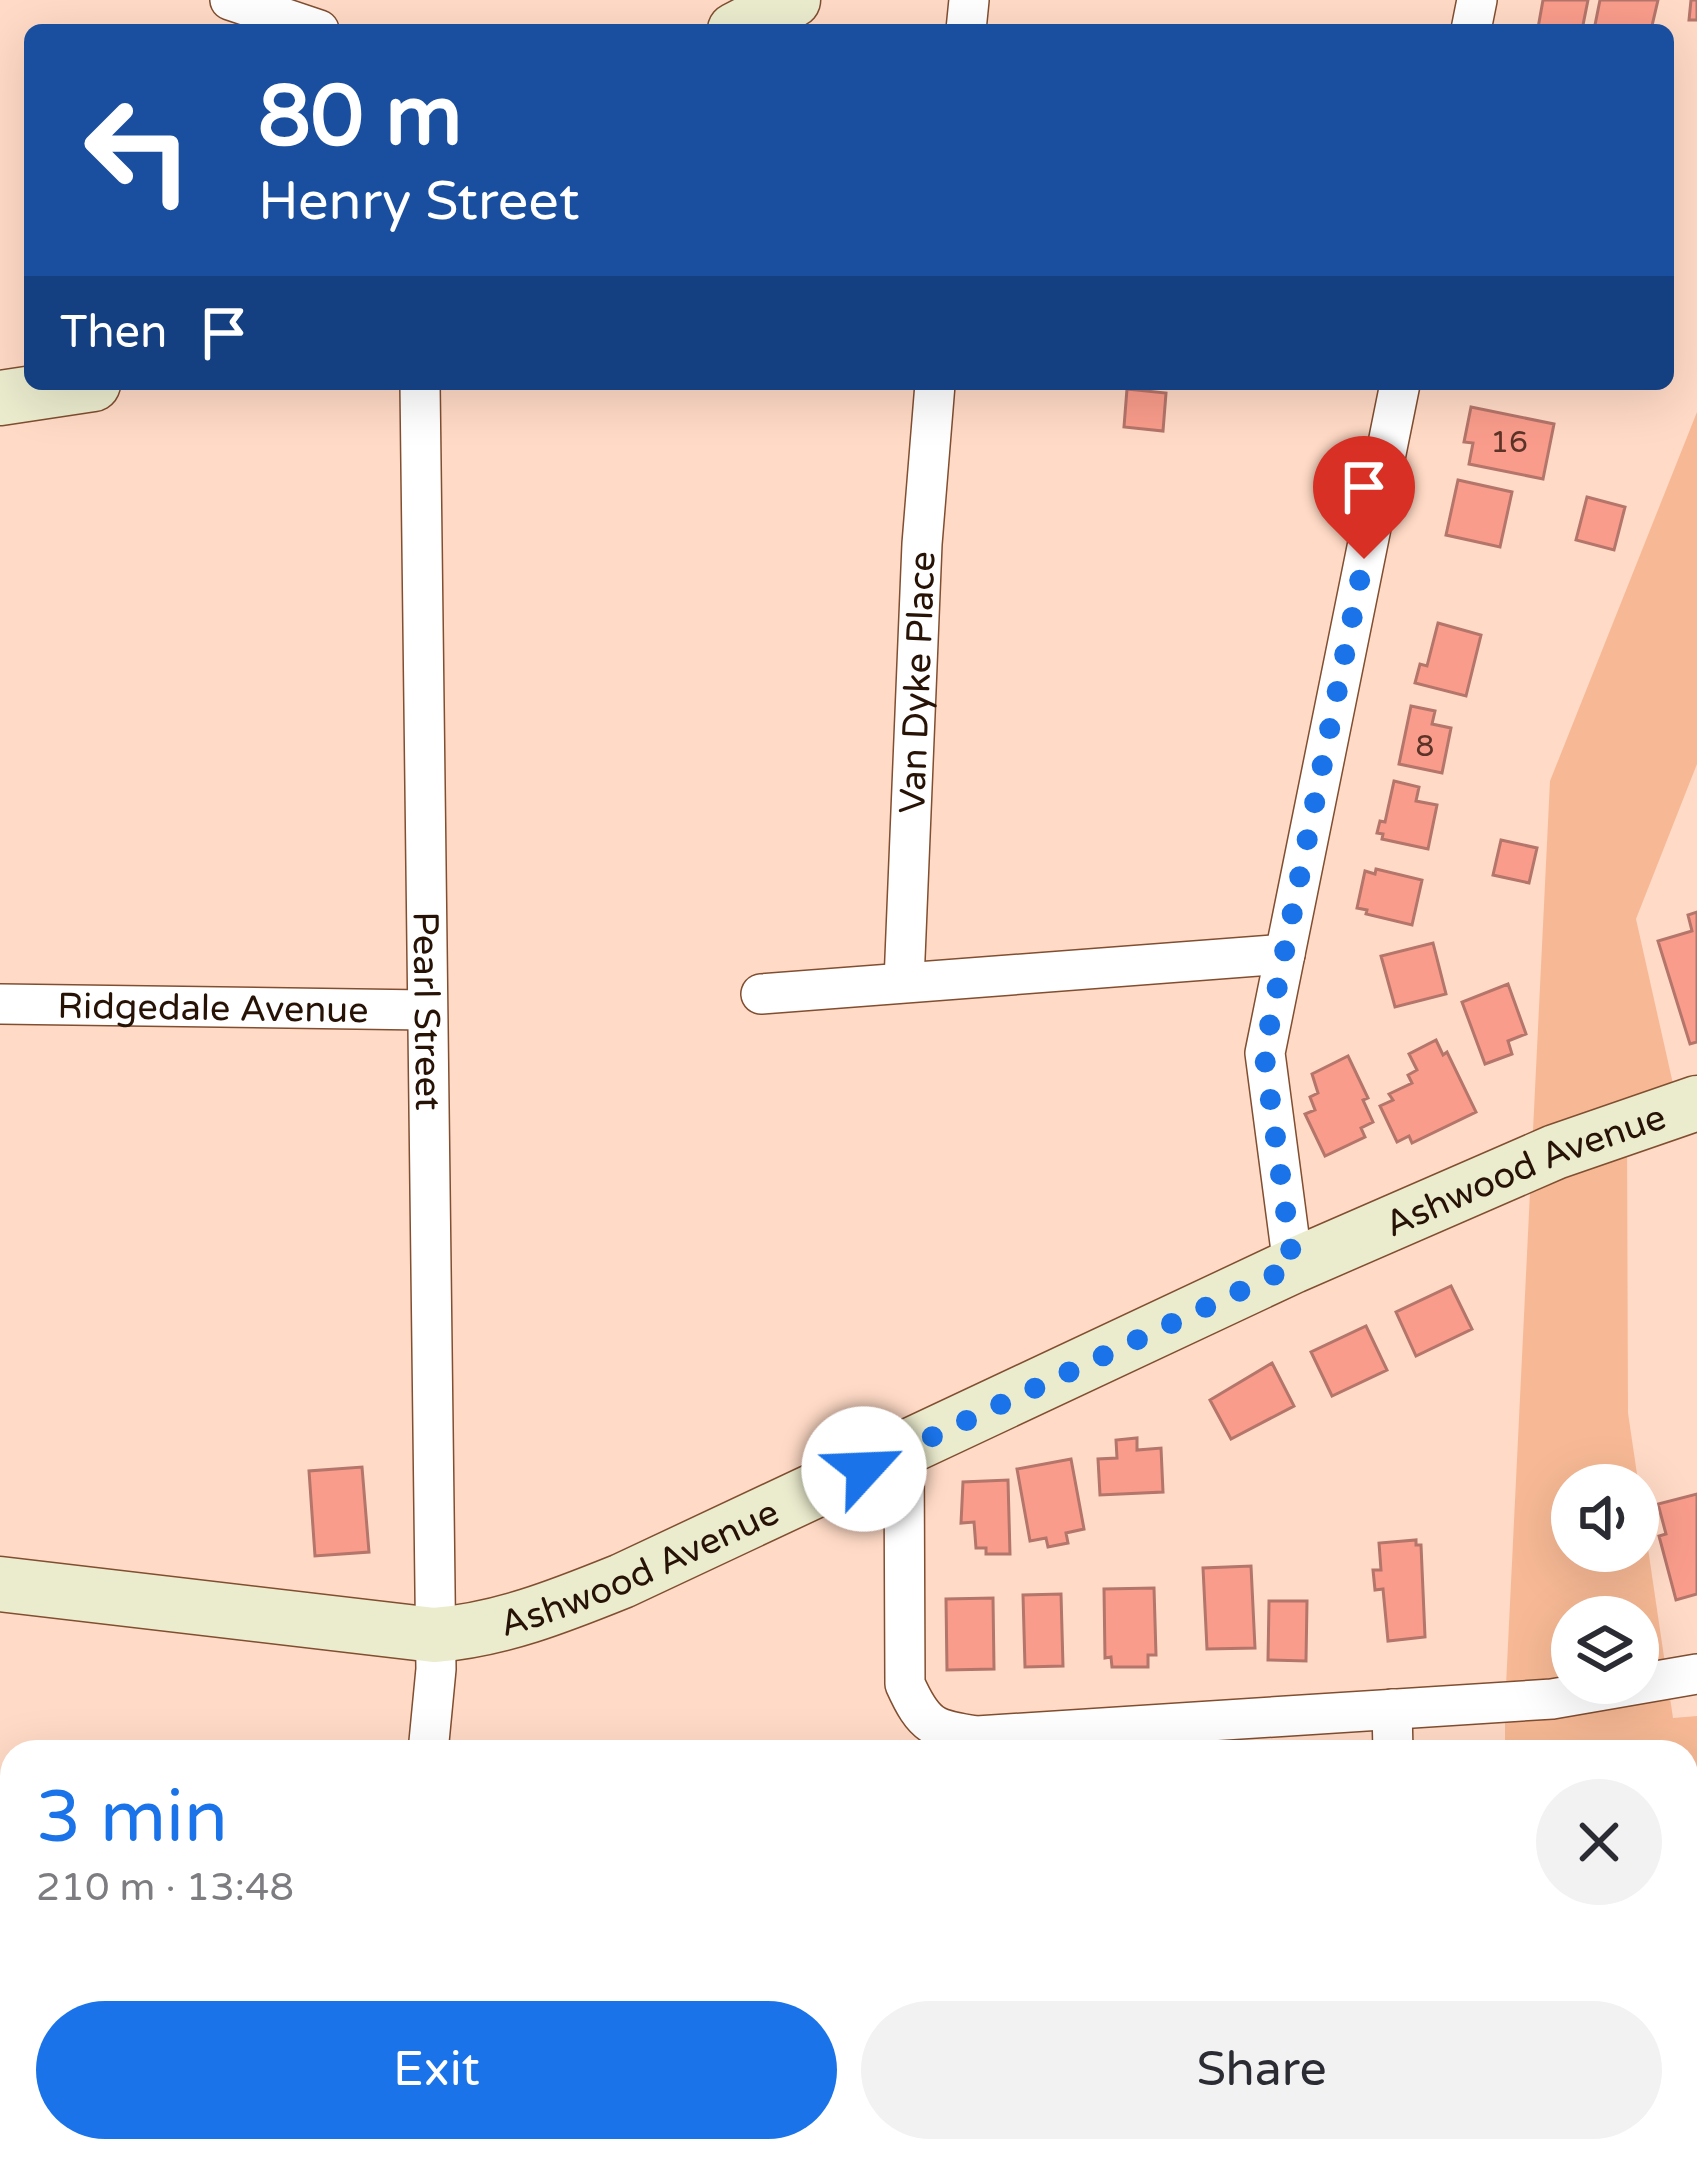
<!DOCTYPE html>
<html lang="en">
<head>
<meta charset="utf-8">
<style>
  body { margin:0; font-family:"Varela Round",sans-serif; background:#f2f2f3; color:#2b2b33; height:100vh; display:flex; flex-direction:column; font-size:45px; white-space:nowrap }
  * { box-sizing:border-box; margin:0 }
  p { font-size:39px; color:#7c7c81 }
  .icon { flex:none; width:66px; height:66px; fill:none; stroke:currentColor; stroke-width:2; stroke-linecap:round; stroke-linejoin:round }
  .map { position:relative; flex:1; overflow:hidden }
  .drawer { position:absolute; left:0px; top:1740px; width:1698px; height:423px; display:flex; flex-direction:column; background:#fff; border-radius:36px 36px 0 0; box-shadow:0 12px 48px #0002 }
  .drawer>* { flex:none }
  .guide { position:absolute; left:24px; top:24px; width:1650px; height:366px; border-radius:18px; box-shadow:0 12px 48px #0002; background:#1a4fa0; color:#fff; overflow:hidden }
  .controls { position:absolute; left:1551px; top:1464px; display:grid; gap:24px }
  .controls a { display:grid; place-items:center; width:108px; height:108px; border-radius:50%; background:#fff; box-shadow:0 12px 48px #0002; font-size:60px }
  .pin { position:absolute; display:grid; place-items:center; width:102px; height:102px; color:#fff; margin:-123px -51px; border-radius:50% 50% 50% 0; rotate:-45deg; box-shadow:0 0 12px #0007 }
  .pin .icon { rotate:45deg }
  .me { position:absolute; width:132px; margin:-66px; rotate:65deg; stroke-linejoin:round; filter:drop-shadow(0 0 9px #0008) }
  .turn { display:flex; align-items:center; gap:42px; height:252px; padding:0 36px; font-size:54px }
  .turn .icon { width:156px; height:156px; stroke-width:2.5 }
  .turn b { display:block; font-size:84px; line-height:102px }
  .then { display:flex; align-items:center; height:114px; padding:0 36px; background:#0003; gap:24px; font-size:45px }
  .round { display:grid; place-items:center; flex:none; width:126px; height:126px; border-radius:63px; background:#f2f2f3 }
  .headline { display:flex; align-items:center; justify-content:space-between; height:204px; padding:0 36px }
  h1 { font-size:72px; font-weight:600; line-height:90px; color:#1a73e8 }
  .button { display:flex; gap:24px; margin-top:auto; padding:24px 36px }
  .button a { flex:1; height:138px; border-radius:72px; background:#1a73e8; color:#fff; font-size:48px; font-weight:600; line-height:138px; text-align:center }
  .button a+a { background:#f2f2f3; color:#2b2b33 }
  .map>svg:first-child { display:block }
  .green { fill:#f7b995; fill-rule:evenodd }
  .building { fill:#f99c8b; stroke:#b4756a; stroke-width:3 }
  .lines { fill:none; stroke-linecap:round; stroke-linejoin:round }
  .street-casing { stroke:#814e30; stroke-width:42 }
  .secondary-casing { stroke:#814e30; stroke-width:57 }
  .street { stroke:#fff; stroke-width:39 }
  .secondary { stroke:#ebecce; stroke-width:54 }
  .route { stroke:#1a73e8; stroke-width:21; stroke-dasharray:0 37.8 }
  .labels { text-anchor:middle; stroke-width:10; stroke-linejoin:round; paint-order:stroke }
  .number-label { font-size:30px; fill:#5c3427 }
  .street-label { font-size:36px; fill:#271206; stroke:#ffdac6 }
</style>
</head>
<body>
<div class="map">
<svg width="1697" height="2162" viewBox="0 0 1697 2162">
  <rect width="100%" height="100%" fill="#ffdac6"/>
  <path class="green" d="M1697,412V764L1636,919L1680,1115L1627,1131L1628,1413L1673,1718L1697,1716V1990L1686,1993V1752H1505V1706L1550,781ZM1572,1485H1638V1551H1572ZM1572,1617H1638V1683H1572Z
    M1512,2151H1625L1626,2162H1513Z"/>
  <path class="building" d="M1543,0H1588L1582,30L1538,28Z
    M1600,0H1658L1651,30H1594Z
    M1691,0H1697V20H1689Z
    M1127,389L1166,393L1163,431L1124,427Z
    M1471,407L1554,424L1543,479L1469,464L1473,443L1464,442Z
    M1458,480L1512,492L1500,547L1446,535Z
    M1587,497L1625,507L1614,550L1576,540Z
    M1438,623L1481,635L1466,696L1415,683L1420,664L1427,666Z
    M1411,706L1435,711L1432,724L1451,728L1442,773L1399,764Z
    M1394,781L1419,787L1416,801L1437,805L1428,849L1382,839L1383,834L1377,833L1380,821L1385,822Z
    M1501,840L1537,848L1529,883L1493,875Z
    M1376,869L1422,880L1412,925L1366,914L1367,910L1357,908L1365,871L1375,874Z
    M1697,912V1042L1690,1044L1658,941L1692,931L1688,915Z
    M1433,943L1446,994L1395,1007L1381,956Z
    M1508,984L1526,1034L1508,1041L1512,1054L1485,1064L1462,1002Z
    M1436,1040L1443,1055L1447,1052L1476,1112L1412,1143L1409,1136L1397,1142L1380,1106L1393,1100L1389,1094L1412,1083L1408,1075L1417,1070L1409,1054Z
    M1348,1056L1368,1098L1363,1100L1373,1122L1361,1128L1365,1137L1325,1156L1305,1114L1315,1110L1310,1097L1318,1093L1312,1074Z
    M1451,1286L1472,1329L1416,1356L1396,1312Z
    M1366,1326L1387,1370L1332,1396L1311,1352Z
    M1272,1363L1294,1406L1231,1439L1210,1400Z
    M1137,1438V1450L1161,1448L1163,1492L1100,1495L1098,1459L1117,1458L1116,1440Z
    M1071,1459L1084,1529L1066,1533L1068,1543L1048,1547L1046,1538L1030,1541L1017,1469Z
    M362,1467L369,1552L315,1556L309,1471Z
    M1008,1480L1010,1554H986V1548H976L974,1522L961,1523L963,1482Z
    M1697,1494V1594L1676,1600L1659,1536L1666,1534L1658,1504Z
    M1416,1540V1545H1421L1425,1637L1388,1641L1383,1589L1375,1590L1373,1570H1381L1379,1543Z
    M1251,1566L1255,1648L1207,1649L1203,1568Z
    M1154,1588L1156,1655H1148V1667H1112L1111,1657L1105,1658L1104,1589Z
    M1061,1594L1063,1666L1025,1667L1023,1595Z
    M993,1598L994,1669L947,1670L946,1599Z
    M1269,1601H1307L1306,1661L1268,1660Z
    M750,2151H843L840,2162H791Z
    M1034,2151H1087L1085,2162H1032Z
    M1087,2151H1132L1130,2162H1085Z
    M1132,2151H1174L1173,2162H1130Z
    M1174,2151H1222L1221,2162H1173Z
    M1362,2151H1444V2162H1350L1363,2160Z
    M749,2152L791,2162H747Z"/>
  <g class="lines">
    <defs>
      <g id="street">
        <path d="M230,0L319,30"/>
        <path d="M966,30L969,0"/>
        <path d="M1471,30L1477,0"/>
        <path id="s1" d="M420,384L436,1669L428,1752"/>
        <path id="s2" d="M904,982L922,544L935,384"/>
        <path d="M761,994L1285,954"/>
        <path id="s3" d="M0,1004L425,1010"/>
        <path d="M1293,1266L1265,1053L1400,384"/>
        <path d="M904,1450L905,1684C924,1726 933,1730 977,1736L1552,1699L1697,1674"/>
        <path d="M1392,1709L1393,1752"/>
        <path d="M1293,2151V2162"/>
        <path d="M4,2158L9,2162"/>
        <path d="M389,2162L390,2151"/>
        <path d="M903,2162L907,2151"/>
      </g>
      <g id="secondary">
        <path d="M735,30L793,0"/>
        <path d="M0,398L93,384"/>
        <path id="s4" d="M0,1584L434,1635C500,1630 560,1606 622,1581L1293,1266L1555,1152L1697,1103"/>
      </g>
    </defs>
    <use href="#street" class="street-casing"/>
    <use href="#secondary" class="secondary-casing"/>
    <use href="#street" class="street"/>
    <use href="#secondary" class="secondary"/>
  </g>
  <g class="lines">
    <path class="route" d="M864,1469L1293,1266L1264,1053L1364,559"/>
  </g>
  <g class="labels">
    <g class="number-label">
      <text x="1509" y="452">16</text>
      <text x="1425" y="756">8</text>
    </g>
    <g class="street-label">
      <text dy="13" stroke="none"><textPath href="#s2" startOffset="300">Van Dyke Place</textPath></text>
      <text dy="13" stroke="none"><textPath href="#s3" startOffset="213">Ridgedale Avenue</textPath></text>
      <text dy="13" stroke="none"><textPath href="#s1" startOffset="627">Pearl Street</textPath></text>
      <text dy="13" stroke="none"><textPath href="#s4" startOffset="1626">Ashwood Avenue</textPath></text>
      <text dy="13" stroke="none"><textPath href="#s4" startOffset="654">Ashwood Avenue</textPath></text>
    </g>
  </g>
</svg>
<div class="controls">
<a><svg class="icon" aria-label="sound" viewBox="0 0 24 24"><path d="M4 9h4l5-4v14l-5-4H4zM17 9q2 3 0 6"/></svg></a>
<a><svg class="icon" aria-label="layers" viewBox="0 0 24 24"><path d="M12 4l9 5-9 5-9-5zM3 14l9 5 9-5"/></svg></a>
</div>
<div class="pin" style="left:1364px;top:559px;background:#d93025"><svg class="icon" aria-label="arrive" viewBox="0 0 24 24"><path d="M6 21V4h12l-3 4 3 4H6"/></svg></div>
<svg class="me" style="left:864px;top:1469px" viewBox="-20 -20 40 40"><circle r="19" fill="#fff"/><path d="M0-13L10 11 0 6-10 11z" fill="#1a73e8"/></svg>
<div class="guide">
<div class="turn"><svg class="icon" aria-label="left" viewBox="0 0 24 24"><path d="M17 20v-9H6M10 6l-5 5 5 5"/></svg><div><b>80 m</b>Henry Street</div></div>
<div class="then">Then<svg class="icon" aria-label="arrive" viewBox="0 0 24 24"><path d="M6 21V4h12l-3 4 3 4H6"/></svg></div>
</div>
<section class="drawer">
<div class="headline"><div><h1>3 min</h1><p>210 m · 13:48</p></div><a class="round"><svg class="icon" aria-label="close" viewBox="0 0 24 24"><path d="M6 6l12 12M18 6L6 18"/></svg></a></div>
<div class="button"><a>Exit</a><a>Share</a></div>
</section>
</div>
</body>
</html>
